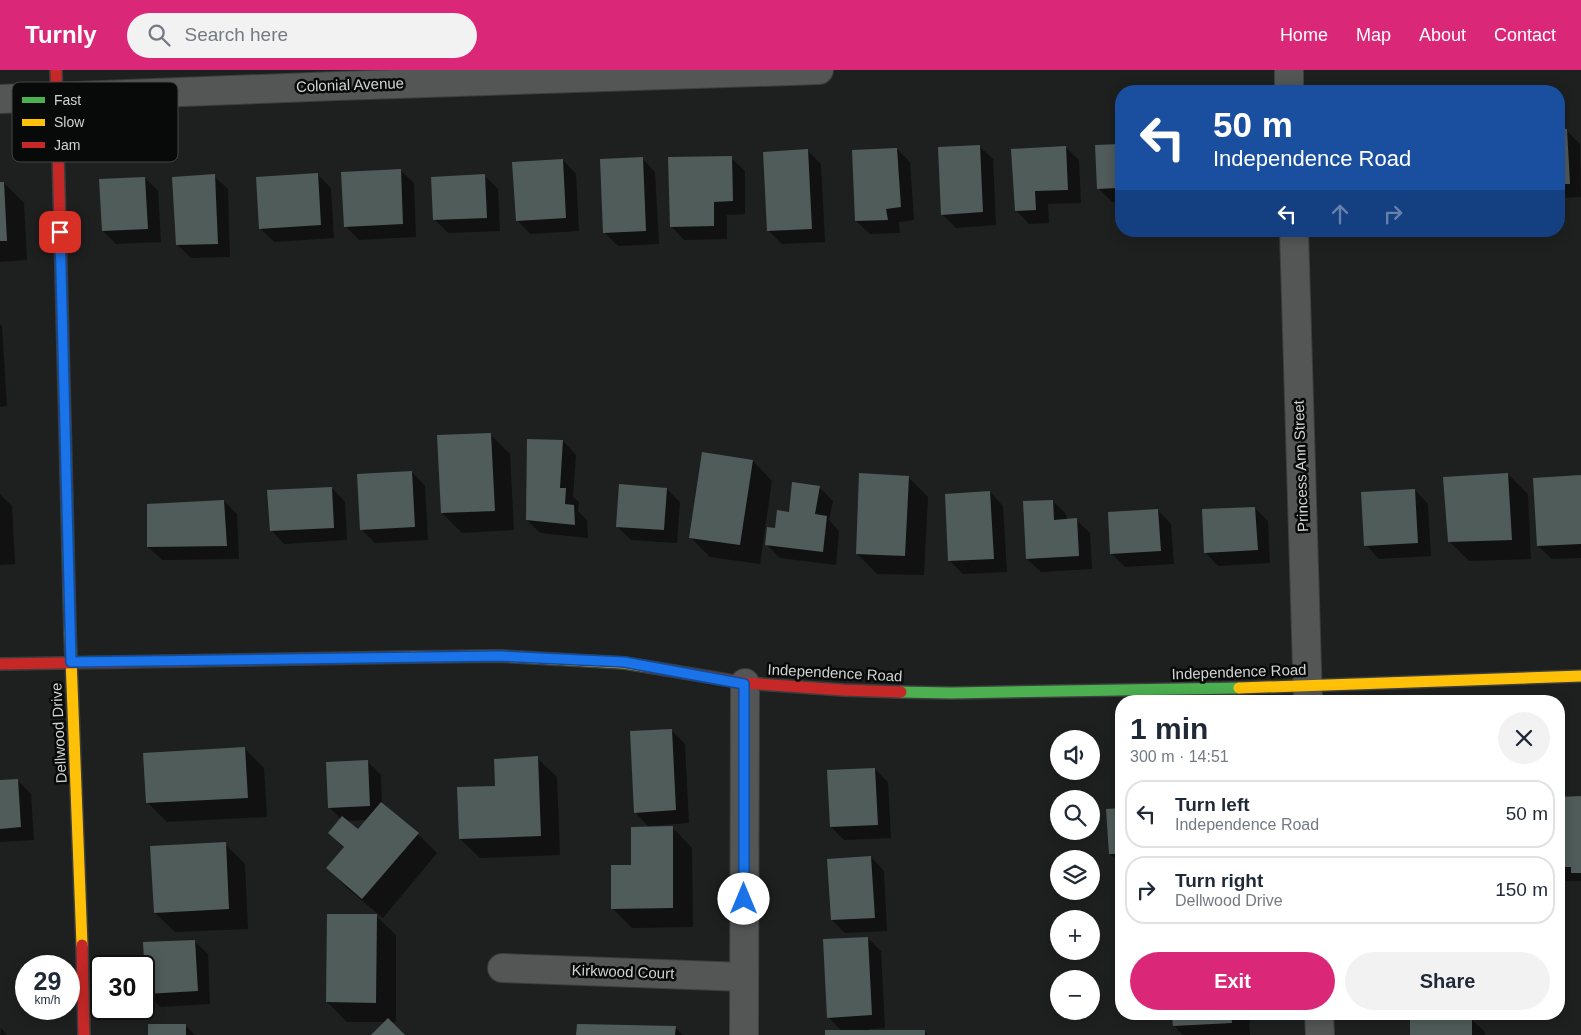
<!DOCTYPE html>
<html lang="en">
<head>
<meta charset="utf-8">
<style>
  body { margin:0; font-family:Arial,sans-serif; background:#f2f2f3; color:#1f2937; height:100vh; display:flex; flex-direction:column; font-size:19px; white-space:nowrap }
  * { box-sizing:border-box; margin:0 }
  p { font-size:16px; color:#747a83 }
  .icon { flex:none; width:28px; height:28px; fill:none; stroke:currentColor; stroke-width:2; stroke-linecap:round; stroke-linejoin:round }
  .map { position:relative; flex:1; overflow:hidden }
  .side { position:absolute; left:1115px; top:625px; width:450px; height:325px; display:flex; flex-direction:column; background:#fff; border-radius:20px; box-shadow:0 2px 12px #0003 }
  .side>* { flex:none }
  .top-card { position:absolute; left:1115px; top:15px; width:450px; height:152px; border-radius:20px; box-shadow:0 2px 12px #0003; background:#1a4fa0; color:#fff; overflow:hidden }
  .buttons { position:absolute; left:1050px; top:660px; display:grid; gap:10px }
  .buttons a { display:grid; place-items:center; width:50px; height:50px; border-radius:50%; background:#fff; box-shadow:0 2px 12px #0003; font-size:25px }
  .speed { position:absolute; left:15px; top:885px; display:flex; gap:10px; font-size:25px; font-weight:700; text-align:center }
  .speed>* { display:grid; place-content:center; width:65px; height:65px; border-radius:50%; background:#fff; box-shadow:0 2px 12px #0003; line-height:1 }
  .speed small { font-size:12px; font-weight:400 }
  .speed .limit { border:2px solid #111; border-radius:8px; background:#fff; color:#111 }
  .pin { position:absolute; display:grid; place-items:center; width:42px; height:42px; color:#fff; margin:-21px; border-radius:10px; box-shadow:0 2px 8px #0006 }
  .me { position:absolute; width:55px; margin:-28px; rotate:0deg; stroke-linejoin:round; filter:drop-shadow(0 0 4px #0008) }
  .turn { display:flex; align-items:center; gap:18px; height:105px; padding:0 15px; font-size:22px }
  .turn .icon { width:65px; height:65px; stroke-width:2.5 }
  .turn b { display:block; font-size:35px; line-height:42px }
  .lanes { display:flex; align-items:center; height:48px; padding:0 15px; background:#0003; justify-content:center; gap:25px; direction:ltr }
  .lanes .off { opacity:.35 }
  .round { display:grid; place-items:center; flex:none; width:52px; height:52px; border-radius:26px; background:#f2f2f3 }
  .overview { display:flex; align-items:center; justify-content:space-between; height:85px; padding:0 15px }
  h1 { font-size:30px; font-weight:600; line-height:38px }
  .button { display:flex; gap:10px; margin-top:auto; padding:10px 15px }
  .button a { flex:1; height:58px; border-radius:30px; background:#db2777; color:#fff; font-size:20px; font-weight:600; line-height:58px; text-align:center }
  .button a+a { background:#f2f2f3; color:#1f2937 }
  ul { padding:0; list-style:none }
  li { display:flex; align-items:center; gap:15px; height:68px; margin:0 10px 8px; padding:0 5px; border:2px solid #e0e1e3; border-radius:20px }
  li div { flex:1 }
  li b { display:block; font-size:19px }
  li em { font-style:normal }
  header { display:flex; align-items:center; gap:30px; box-sizing:border-box; height:70px; padding:0 25px; background:#db2777; color:#fff }
  header strong { font-size:24px }
  nav { display:flex; gap:28px; margin-inline-start:auto; font-size:18px }
  .search { width:350px; height:45px; background:#f2f2f3; display:flex; align-items:center; gap:12px; box-sizing:border-box; padding:0 18px; border-radius:28px; color:#747a83; font-size:19px }
  .map>svg:first-child { display:block }
  .shadow { fill:#0007; fill-rule:evenodd }
  .building { fill:#505c5a }
  .lines { fill:none; stroke-linecap:round; stroke-linejoin:round }
  .street-casing { stroke:#3c3d3d; stroke-width:30 }
  .fast-casing { stroke:#3c3d3d; stroke-width:14 }
  .slow-casing { stroke:#3c3d3d; stroke-width:14 }
  .jam-casing { stroke:#3c3d3d; stroke-width:14 }
  .street { stroke:#545655; stroke-width:28 }
  .fast { stroke:#4caf50; stroke-width:11 }
  .slow { stroke:#ffc107; stroke-width:11 }
  .jam { stroke:#c62828; stroke-width:11 }
  .route-casing { stroke:#114b97; stroke-width:12 }
  .route { stroke:#1a73e8; stroke-width:9 }
  .labels { text-anchor:middle; stroke-width:5; stroke-linejoin:round; paint-order:stroke }
  .street-label { font-size:15px; fill:#d0d3d2; stroke:#080a09 }
  .key { fill:#080a09; stroke:#444645; stroke-width:1 }
  .key-label { font-size:14px; fill:#d0d3d2 }
</style>
</head>
<body>
<header>
<strong>Turnly</strong>
<div class="search"><svg class="icon" aria-label="search" viewBox="0 0 24 24"><circle cx="10" cy="10" r="6"/><path d="M15 15l6 6"/></svg>Search here</div>
<nav><a>Home</a><a>Map</a><a>About</a><a>Contact</a></nav>
</header>
<div class="map">
<svg width="1581" height="965" viewBox="0 0 1581 965">
  <rect width="100%" height="100%" fill="#1e201f"/>
  <path class="shadow" d="M1566,60L1580,74L1581,127L1559,128V61Z
    M1121,75V132H1112L1099,119L1096,76Z
    M979,76L993,89L996,155L956,158L942,144Z
    M1065,77L1079,90L1081,133L1048,134L1049,153L1029,154L1016,140Z
    M897,79L910,92L914,150L899,152L900,163L870,164L856,151Z
    M808,81L821,94L825,172L782,174L769,161Z
    M642,88L655,102L659,174L618,176L605,163Z
    M731,88L745,101V144L727,145V169L684,170L671,156Z
    M563,90L576,104L579,161L530,164L517,150Z
    M400,100L414,113L416,167L359,170L345,156Z
    M317,104L331,118L334,168L274,172L261,159Z
    M484,105L498,119L500,161L448,163L435,150L433,108Z
    M214,106L228,119L230,187L191,188L177,174Z
    M145,108L158,121L161,172L116,174L103,161Z
    M0,113H4L24,133L27,190L0,192Z
    M0,254L2,256L7,336L0,337Z
    M490,364L510,384L514,460L462,463L442,443Z
    M563,371L576,385L573,427L579,432L578,441L587,450L588,468L540,463L527,450Z
    M753,391L772,411L760,494L710,487L690,467Z
    M412,402L425,416L428,470L375,473L361,459Z
    M1508,404L1528,424L1531,489L1469,491L1449,471Z
    M1581,406V488L1552,489L1538,476Z
    M908,407L928,427L924,505L877,504L857,484Z
    M819,417L833,431L829,450L839,461L836,495L780,488L766,474L790,444Z
    M332,418L345,432L347,470L284,474L271,460Z
    M667,419L680,432L677,473L631,470L617,456Z
    M1415,420L1428,434L1431,486L1379,489L1366,475Z
    M990,422L1003,436L1007,502L963,504L950,491Z
    M0,424L12,436L15,494L0,495Z
    M224,431L237,444L239,489L162,490L148,477Z
    M1053,431L1066,444L1067,450H1076L1090,463L1092,499L1041,502L1027,489Z
    M1255,438L1268,451L1270,493L1218,496L1205,482Z
    M1158,440L1171,454L1174,494L1125,497L1111,483Z
    M671,660L685,674L689,753L648,756L635,742Z
    M245,679L264,698L267,747L167,752L147,732Z
    M537,688L557,707L560,785L480,788L460,769L497,717Z
    M367,691L381,705L382,734L418,764L437,783L383,848L347,818L328,798L344,778L329,763L341,749L330,738ZM367,750L358,761L347,751Z
    M875,699L888,712L891,768L844,770L831,757Z
    M18,711L31,724L34,770L0,772V712Z
    M1581,727V811H1564L1559,805V728Z
    M1108,740H1121V795L1110,784Z
    M673,758L692,778L693,857L632,858L612,838L633,797Z
    M225,774L245,794L248,859L175,862L155,843Z
    M871,787L884,801L887,861L845,863L832,850Z
    M376,846L396,865V952H389L403,965H373L386,952H347L327,932Z
    M868,868L881,881L885,958L869,959V961H924L928,965H827L842,961L828,947Z
    M194,871L208,884L210,934L160,937L147,923Z
    M1173,944H1249L1250,965H1183L1174,956Z
    M1471,949L1485,962V965H1411Z
    M185,955L195,965H149Z
    M675,957L683,965H578Z
    M1,958L7,965H0Z"/>
  <path class="building" d="M1559,59H1567L1570,114H1559Z
    M1121,74V131H1119L1118,118L1097,119L1095,75Z
    M980,75L983,142L941,145L938,77Z
    M1066,76L1068,120L1035,121L1036,140L1015,141L1011,79Z
    M897,78L901,137L886,139L888,150L855,151L852,80Z
    M808,79L812,159L767,161L763,82Z
    M732,86L733,131L714,132V156L670,157L668,87Z
    M643,87L646,161L603,163L600,89Z
    M563,89L566,148L516,151L512,92Z
    M401,99L403,154L344,157L341,102Z
    M318,103L321,155L259,159L256,107Z
    M215,104L218,174L176,175L172,107Z
    M485,104L487,148L433,150L431,107Z
    M145,107L148,159L102,161L99,109Z
    M0,112H4L7,171H0Z
    M491,363L495,441L441,443L437,365Z
    M527,369L563,370L560,418H566L565,434L574,435L575,455L526,450Z
    M702,382L753,390L740,475L689,468Z
    M412,401L415,457L360,460L357,404Z
    M859,403L909,406L905,486L856,484Z
    M1508,403L1512,470L1448,472L1443,407Z
    M1581,405V474L1537,476L1533,408Z
    M792,412L820,416L815,444L827,446L823,482L765,475L767,457L775,458L777,440L789,442Z
    M619,414L667,418L664,460L616,457Z
    M332,417L334,458L270,461L267,420Z
    M1415,419L1418,473L1364,476L1361,422Z
    M990,421L994,489L948,491L945,424Z
    M224,430L227,476L147,477V434Z
    M1053,430L1054,450L1077,448L1079,486L1026,489L1023,431Z
    M1255,437L1258,480L1204,483L1202,439Z
    M1158,439L1161,481L1110,484L1108,442Z
    M672,659L676,740L634,743L630,661Z
    M245,677L248,728L146,733L143,683Z
    M538,686L541,766L459,769L457,717L495,716L494,689Z
    M368,690L370,736L328,738L326,692Z
    M875,698L878,755L830,757L827,700Z
    M18,709L21,757L0,759V710Z
    M1581,726V803H1571V797H1559V727Z
    M381,732L419,763L362,829L326,798L344,777L328,763L342,746L358,759Z
    M1121,738V784H1109L1106,739Z
    M673,756V838L611,839V795H631V757Z
    M226,772L229,839L154,843L150,776Z
    M871,786L875,848L831,850L827,789Z
    M327,844H377L376,933L326,932Z
    M868,867L872,945L827,948L823,869Z
    M195,870L198,921L146,924L143,872Z
    M1172,944H1231L1232,953L1173,956Z
    M388,948L405,965H371Z
    M1472,948V965H1410V949Z
    M148,954H186V965H148Z
    M577,954L676,956L675,965H576Z
    M825,960H925V965H825Z"/>
  <g class="lines">
    <defs>
      <path id="street" d="M1289,0V21
        M0,29L337,16L819,0
        M1294,161L1308,631
        M502,898L744,907
        M1319,944L1320,965
        M744,965L745,613"/>
      <path id="fast" d="M65,357L70,562
        M901,622L951,623L1239,618"/>
      <path id="slow" d="M70,562L82,875
        M411,587L500,586L624,593L643,596
        M1239,618L1581,606"/>
      <path id="jam" d="M56,0L65,357
        M0,594L411,587
        M643,596L745,613L843,620L901,622
        M82,875L84,965"/>
    </defs>
    <use href="#street" class="street-casing"/>
    <use href="#fast" class="fast-casing"/>
    <use href="#slow" class="slow-casing"/>
    <use href="#jam" class="jam-casing"/>
    <use href="#street" class="street"/>
    <use href="#fast" class="fast"/>
    <use href="#slow" class="slow"/>
    <use href="#jam" class="jam"/>
  </g>
  <g class="lines">
    <defs>
      <path id="route" d="M60,162L71,592L500,586L624,592L744,614V829"/>
    </defs>
    <use href="#route" class="route-casing"/>
    <use href="#route" class="route"/>
  </g>
  <g class="labels">
    <g class="street-label">
      <text transform="translate(350 15) rotate(-2)" y="5">Colonial Avenue</text>
      <text transform="translate(1301 396) rotate(-92)" y="5">Princess Ann Street</text>
      <text transform="translate(1239 602) rotate(-2)" y="5">Independence Road</text>
      <text transform="translate(835 603) rotate(3)" y="5">Independence Road</text>
      <text transform="translate(59 663) rotate(-93)" y="5">Dellwood Drive</text>
      <text transform="translate(623 902) rotate(2)" y="5">Kirkwood Court</text>
    </g>
  </g>
  <rect x="12" y="12" width="166" height="80" rx="8" class="key"/>
  <rect x="22" y="27" width="23" height="6" fill="#4caf50"/>
  <rect x="22" y="49" width="23" height="7" fill="#ffc107"/>
  <rect x="22" y="72" width="23" height="6" fill="#c62828"/>
  <g class="key-label">
    <text x="54" y="35">Fast</text>
    <text x="54" y="57">Slow</text>
    <text x="54" y="80">Jam</text>
  </g>
</svg>
<div class="buttons">
<a><svg class="icon" aria-label="sound" viewBox="0 0 24 24"><path d="M4 9h4l5-4v14l-5-4H4zM17 9q2 3 0 6"/></svg></a>
<a><svg class="icon" aria-label="search" viewBox="0 0 24 24"><circle cx="10" cy="10" r="6"/><path d="M15 15l6 6"/></svg></a>
<a><svg class="icon" aria-label="layers" viewBox="0 0 24 24"><path d="M12 4l9 5-9 5-9-5zM3 14l9 5 9-5"/></svg></a>
<a>+</a>
<a>−</a>
</div>
<div class="speed"><div>29<small>km/h</small></div><div class="limit">30</div></div>
<div class="pin" style="left:60px;top:162px;background:#d93025"><svg class="icon" aria-label="arrive" viewBox="0 0 24 24"><path d="M6 21V4h12l-3 4 3 4H6"/></svg></div>
<svg class="me" style="left:744px;top:829px" viewBox="-20 -20 40 40"><circle r="19" fill="#fff"/><path d="M0-13L10 11 0 6-10 11z" fill="#1a73e8"/></svg>
<div class="top-card">
<div class="turn"><svg class="icon" aria-label="left" viewBox="0 0 24 24"><path d="M17 20v-9H6M10 6l-5 5 5 5"/></svg><div><b>50 m</b>Independence Road</div></div>
<div class="lanes"><svg class="icon" aria-label="left" viewBox="0 0 24 24"><path d="M17 20v-9H6M10 6l-5 5 5 5"/></svg><svg class="icon off" aria-label="ahead" viewBox="0 0 24 24"><path d="M12 20V5M6 11l6-6 6 6"/></svg><svg class="icon off" aria-label="right" viewBox="0 0 24 24"><path d="M7 20v-9h11M14 6l5 5-5 5"/></svg></div>
</div>
<section class="side">
<div class="overview"><div><h1>1 min</h1><p>300 m · 14:51</p></div><a class="round"><svg class="icon" aria-label="close" viewBox="0 0 24 24"><path d="M6 6l12 12M18 6L6 18"/></svg></a></div>
<ul>
<li><svg class="icon" aria-label="left" viewBox="0 0 24 24"><path d="M17 20v-9H6M10 6l-5 5 5 5"/></svg><div><b>Turn left</b><p>Independence Road</p></div><em>50 m</em></li>
<li><svg class="icon" aria-label="right" viewBox="0 0 24 24"><path d="M7 20v-9h11M14 6l5 5-5 5"/></svg><div><b>Turn right</b><p>Dellwood Drive</p></div><em>150 m</em></li>
</ul>
<div class="button"><a>Exit</a><a>Share</a></div>
</section>
</div>
</body>
</html>
